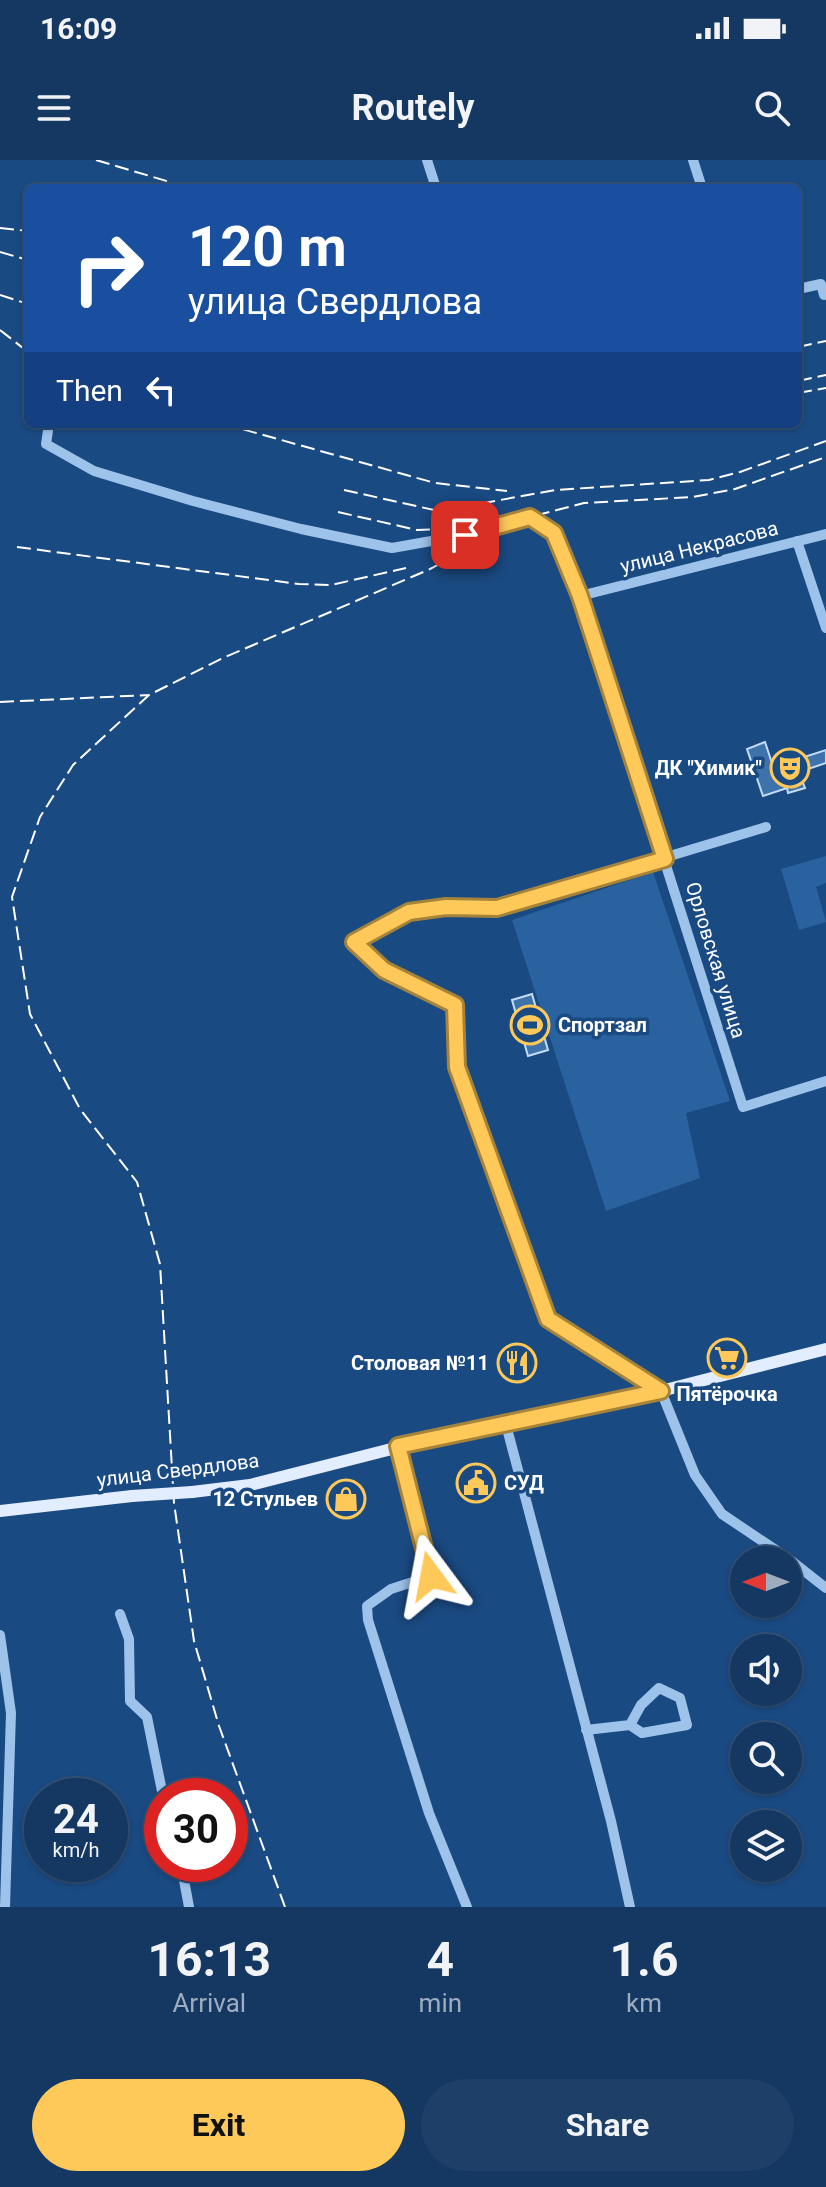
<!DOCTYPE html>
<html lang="en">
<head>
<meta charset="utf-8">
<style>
  body { margin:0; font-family:Roboto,sans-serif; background:#1d3f68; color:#f1f3f6; height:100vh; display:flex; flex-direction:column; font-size:30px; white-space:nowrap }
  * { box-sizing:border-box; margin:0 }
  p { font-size:26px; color:#9dacbe }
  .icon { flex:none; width:44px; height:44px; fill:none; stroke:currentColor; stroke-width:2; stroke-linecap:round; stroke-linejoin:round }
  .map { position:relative; height:1747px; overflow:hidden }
  .details { display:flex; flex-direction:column; background:#143862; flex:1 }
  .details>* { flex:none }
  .hud { position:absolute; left:24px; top:24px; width:778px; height:244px; border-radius:12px; box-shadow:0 2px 6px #0004,0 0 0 2px #335277; background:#1a4fa0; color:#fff; overflow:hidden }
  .needle { width:52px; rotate:270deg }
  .tools { position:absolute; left:730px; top:1386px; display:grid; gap:16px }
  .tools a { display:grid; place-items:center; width:72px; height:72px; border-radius:50%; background:#143862; box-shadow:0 2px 6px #0004,0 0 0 2px #335277; font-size:40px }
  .speed { position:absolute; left:24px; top:1618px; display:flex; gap:16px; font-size:40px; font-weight:700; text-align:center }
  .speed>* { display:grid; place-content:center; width:104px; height:104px; border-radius:50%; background:#143862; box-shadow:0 2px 6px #0004,0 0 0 2px #335277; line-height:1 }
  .speed small { font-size:20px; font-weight:400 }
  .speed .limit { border:12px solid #d22; background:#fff; color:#111 }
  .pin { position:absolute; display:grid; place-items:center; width:68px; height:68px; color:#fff; margin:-34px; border-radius:16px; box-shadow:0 4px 12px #0006 }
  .me { position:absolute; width:88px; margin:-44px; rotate:347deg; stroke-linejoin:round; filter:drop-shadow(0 0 6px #0008) }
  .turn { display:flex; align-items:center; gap:28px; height:168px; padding:0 32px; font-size:36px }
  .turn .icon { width:104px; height:104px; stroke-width:2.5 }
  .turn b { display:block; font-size:56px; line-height:68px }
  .then { display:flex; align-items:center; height:76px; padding:0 32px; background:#0003; gap:16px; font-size:30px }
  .eta { display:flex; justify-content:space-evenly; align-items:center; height:136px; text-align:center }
  .eta b { font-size:48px; font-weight:700; line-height:56px }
  .action { display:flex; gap:16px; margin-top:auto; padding:16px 32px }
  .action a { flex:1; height:92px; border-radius:48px; background:#fec959; color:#111; font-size:32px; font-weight:700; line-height:92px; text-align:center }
  .action a+a { background:#1d3f68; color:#f1f3f6 }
  .status { display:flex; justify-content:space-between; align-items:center; height:56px; padding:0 40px; background:#143862; direction:ltr }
  .status svg { height:22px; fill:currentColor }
  header { display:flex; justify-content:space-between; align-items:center; height:104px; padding:0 32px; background:#143862; font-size:36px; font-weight:700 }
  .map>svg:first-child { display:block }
  .green { fill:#29629f }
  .building { fill:#3e72aa; stroke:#c2dcf8; stroke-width:2 }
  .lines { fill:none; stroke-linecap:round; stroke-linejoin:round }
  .minor { stroke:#9ec3eb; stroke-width:10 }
  .major { stroke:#e2eeff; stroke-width:12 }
  .rail { stroke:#fff; stroke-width:2; stroke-dasharray:14 6; stroke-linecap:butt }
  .major-bridge { stroke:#e2eeff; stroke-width:12 }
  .route-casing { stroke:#a5833a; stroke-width:20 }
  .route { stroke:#fec959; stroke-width:14 }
  .labels { text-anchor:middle; stroke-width:7; stroke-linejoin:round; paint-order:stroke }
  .street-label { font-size:20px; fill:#fff; stroke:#1a4a82 }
  .poi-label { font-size:20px; font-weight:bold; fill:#fff; stroke:#1a4a82; text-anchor:end }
</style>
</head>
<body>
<div class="status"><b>16:09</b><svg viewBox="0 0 49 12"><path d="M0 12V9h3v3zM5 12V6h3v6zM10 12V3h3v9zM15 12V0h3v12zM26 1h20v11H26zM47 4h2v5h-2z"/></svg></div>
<header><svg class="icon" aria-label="menu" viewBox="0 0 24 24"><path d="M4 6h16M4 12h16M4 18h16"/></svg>Routely<svg class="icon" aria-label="search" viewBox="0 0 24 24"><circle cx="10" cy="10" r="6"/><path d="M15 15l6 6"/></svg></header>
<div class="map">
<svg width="826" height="1747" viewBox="0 0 826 1747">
  <rect width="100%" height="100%" fill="#1a4a82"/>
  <path class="green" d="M826,696V723L816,727L826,762L799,770L781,709Z
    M653,712L730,941L686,953L700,1018L606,1051L512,760Z"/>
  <path class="building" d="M765,582L772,603L793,595L795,600L826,590V603L799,612L805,628L788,633L787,628L763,636L747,589Z
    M532,834L548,890L528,896L512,840Z
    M358,1329L361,1345L335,1351L332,1334Z"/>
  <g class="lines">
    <path class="minor" d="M427,0L436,28
      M693,0L702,28
      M798,129L821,124L824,135
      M49,264L46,284L94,311L193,341L301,369L392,388L465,375L530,357L554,373L580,436L743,947L826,921
      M797,381L826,468
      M580,436L826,374
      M766,667L497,748L446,747L409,752L354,782L384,810L455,845L457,907L548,1159L661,1231L695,1315L722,1354L789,1399L826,1428
      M505,1261L611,1661L630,1747
      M398,1286L431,1416L391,1429L367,1446L368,1460L429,1653L467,1747
      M120,1454L129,1479L130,1541L147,1557L163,1636
      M0,1475L11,1553L5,1747
      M586,1570L630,1565L641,1545L659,1528L680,1538L687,1565L642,1573L630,1565
      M181,1704L189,1747"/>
    <path class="major" d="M192,1332L250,1325L478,1267L661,1231L826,1189
      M0,1351L132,1336"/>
    <path class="rail" d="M96,0L190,28
      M0,68L28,71
      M0,92L28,100
      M0,135L28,144
      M0,170L28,192
      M798,187L826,181
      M798,221L826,215
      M798,233L826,228
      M224,264L435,323L507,331
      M344,330L434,350L462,347L555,330L709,320L740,312L826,281
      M338,352L417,370L441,369L530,350
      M17,387L299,424L331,425L406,408
      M0,542L149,535
      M285,1747L219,1566L194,1481L174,1343L160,1104L137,1022L80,949L30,854L12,737L40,657L73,605L149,535L223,498L428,410L530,357L584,343L693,337L735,329L826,297"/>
    <path class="major-bridge" d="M132,1336L192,1332"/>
  </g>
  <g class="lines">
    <defs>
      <path id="route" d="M431,1416L398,1286L661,1231L548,1159L457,907L455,845L384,810L354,782L409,752L446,747L497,748L665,699L580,436L554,373L530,357L465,375"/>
    </defs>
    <use href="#route" class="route-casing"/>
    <use href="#route" class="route"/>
  </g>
  <defs>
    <symbol id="theatre-ring" viewBox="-11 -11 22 22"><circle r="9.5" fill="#1a4a82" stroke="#fec959" stroke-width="1.5"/><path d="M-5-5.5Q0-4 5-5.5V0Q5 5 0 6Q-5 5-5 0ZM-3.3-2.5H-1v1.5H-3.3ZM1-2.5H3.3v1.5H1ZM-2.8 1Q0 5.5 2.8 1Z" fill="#fec959"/></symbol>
    <symbol id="stadium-ring" viewBox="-11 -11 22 22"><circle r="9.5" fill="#1a4a82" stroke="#fec959" stroke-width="1.5"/><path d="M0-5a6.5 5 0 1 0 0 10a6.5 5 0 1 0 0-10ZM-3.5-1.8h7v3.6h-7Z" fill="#fec959"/></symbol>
    <symbol id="supermarket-ring" viewBox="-11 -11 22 22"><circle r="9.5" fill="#1a4a82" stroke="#fec959" stroke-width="1.5"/><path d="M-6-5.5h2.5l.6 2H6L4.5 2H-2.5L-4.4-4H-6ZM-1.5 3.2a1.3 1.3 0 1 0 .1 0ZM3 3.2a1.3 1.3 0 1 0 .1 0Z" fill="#fec959"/></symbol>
    <symbol id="restaurant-ring" viewBox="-11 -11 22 22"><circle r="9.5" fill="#1a4a82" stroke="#fec959" stroke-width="1.5"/><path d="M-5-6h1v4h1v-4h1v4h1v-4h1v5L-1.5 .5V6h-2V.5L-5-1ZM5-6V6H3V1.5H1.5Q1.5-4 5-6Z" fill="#fec959"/></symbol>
    <symbol id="civic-ring" viewBox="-11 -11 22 22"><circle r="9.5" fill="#1a4a82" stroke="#fec959" stroke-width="1.5"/><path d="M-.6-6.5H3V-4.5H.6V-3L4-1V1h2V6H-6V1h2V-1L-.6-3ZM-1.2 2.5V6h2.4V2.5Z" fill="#fec959"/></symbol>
    <symbol id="shop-ring" viewBox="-11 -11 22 22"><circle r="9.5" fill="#1a4a82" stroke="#fec959" stroke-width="1.5"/><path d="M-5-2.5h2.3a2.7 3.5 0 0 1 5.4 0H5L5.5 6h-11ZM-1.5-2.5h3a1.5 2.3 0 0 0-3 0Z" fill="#fec959"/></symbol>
  </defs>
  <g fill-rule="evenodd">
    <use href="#theatre-ring" x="768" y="586" width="44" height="44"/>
    <use href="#stadium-ring" x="508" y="843" width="44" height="44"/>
    <use href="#supermarket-ring" x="705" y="1176" width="44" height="44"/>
    <use href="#restaurant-ring" x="495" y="1181" width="44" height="44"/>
    <use href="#civic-ring" x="454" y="1301" width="44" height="44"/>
    <use href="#shop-ring" x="324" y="1317" width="44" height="44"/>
  </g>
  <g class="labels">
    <g class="street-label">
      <text transform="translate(699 387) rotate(-14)" y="7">улица Некрасова</text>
      <text transform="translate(716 800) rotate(73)" y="7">Орловская улица</text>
      <text transform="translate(178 1310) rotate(-7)" y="7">улица Свердлова</text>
    </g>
    <g class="poi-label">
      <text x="762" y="615">ДК "Химик"</text>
      <text x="558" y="872" text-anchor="start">Спортзал</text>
      <text x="489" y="1210">Столовая №11</text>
      <text x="727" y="1241" text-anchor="middle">Пятёрочка</text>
      <text x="504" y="1330" text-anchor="start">СУД</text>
      <text x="318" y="1346">12 Стульев</text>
    </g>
  </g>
</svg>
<div class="tools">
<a><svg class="needle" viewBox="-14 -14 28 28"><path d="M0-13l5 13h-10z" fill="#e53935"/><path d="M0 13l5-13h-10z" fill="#9dacbe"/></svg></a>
<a><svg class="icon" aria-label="sound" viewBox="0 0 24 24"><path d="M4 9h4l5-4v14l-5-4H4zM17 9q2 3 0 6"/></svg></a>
<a><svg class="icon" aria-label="search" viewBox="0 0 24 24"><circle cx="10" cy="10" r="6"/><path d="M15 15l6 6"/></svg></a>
<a><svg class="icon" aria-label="layers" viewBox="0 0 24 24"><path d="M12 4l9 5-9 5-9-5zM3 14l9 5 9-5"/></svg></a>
</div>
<div class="speed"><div>24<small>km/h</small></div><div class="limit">30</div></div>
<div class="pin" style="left:465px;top:375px;background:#d93025"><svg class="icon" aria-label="arrive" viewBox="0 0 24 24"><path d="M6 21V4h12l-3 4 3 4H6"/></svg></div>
<svg class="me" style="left:431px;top:1416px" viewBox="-20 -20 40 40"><path d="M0-17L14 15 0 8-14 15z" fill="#fec959" stroke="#fff" stroke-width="4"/></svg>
<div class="hud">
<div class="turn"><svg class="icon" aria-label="right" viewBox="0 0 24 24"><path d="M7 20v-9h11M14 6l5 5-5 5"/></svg><div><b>120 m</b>улица Свердлова</div></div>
<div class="then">Then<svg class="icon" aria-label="left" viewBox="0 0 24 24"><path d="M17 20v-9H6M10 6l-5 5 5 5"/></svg></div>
</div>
</div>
<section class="details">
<div class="eta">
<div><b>16:13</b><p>Arrival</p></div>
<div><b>4</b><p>min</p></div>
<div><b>1.6</b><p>km</p></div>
</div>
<div class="action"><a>Exit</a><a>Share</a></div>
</section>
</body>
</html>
